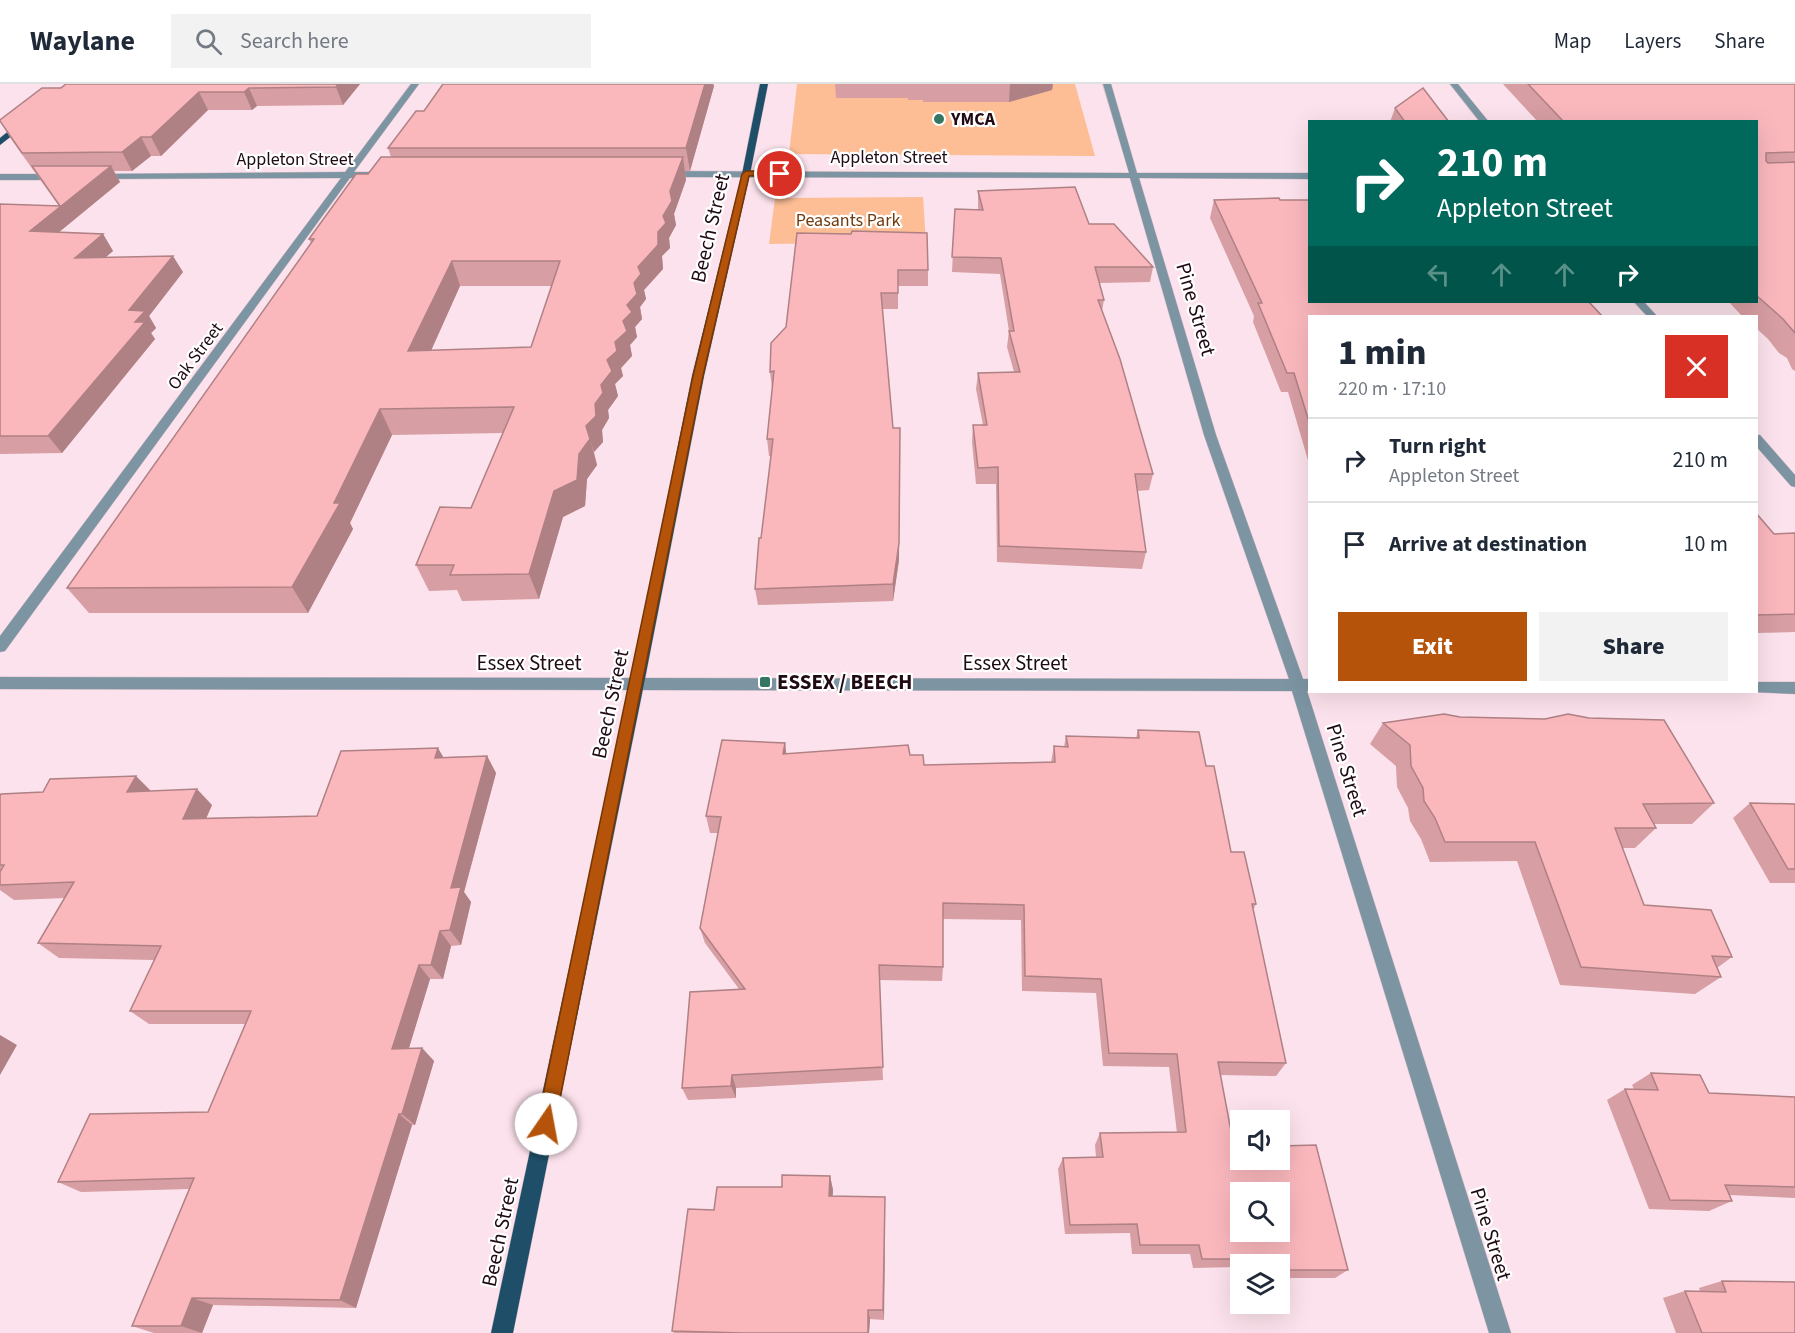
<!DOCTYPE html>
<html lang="en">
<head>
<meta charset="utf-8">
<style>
  body { margin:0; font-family:"Source Sans 3",sans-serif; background:#f2f2f3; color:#1f2937; height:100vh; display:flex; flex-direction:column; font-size:22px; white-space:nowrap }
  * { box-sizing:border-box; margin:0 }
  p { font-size:20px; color:#747a83 }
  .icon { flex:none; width:33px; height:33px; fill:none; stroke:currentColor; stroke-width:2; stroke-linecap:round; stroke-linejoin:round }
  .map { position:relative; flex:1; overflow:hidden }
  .side { position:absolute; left:1308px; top:231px; width:450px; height:378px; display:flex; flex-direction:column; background:#fff; border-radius:0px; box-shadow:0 6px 24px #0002 }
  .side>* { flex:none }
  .guide { position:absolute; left:1308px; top:36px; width:450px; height:183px; border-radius:0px; box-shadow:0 6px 24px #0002; background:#00695c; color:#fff; overflow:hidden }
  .tools { position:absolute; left:1230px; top:1026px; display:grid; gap:12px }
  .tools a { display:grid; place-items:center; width:60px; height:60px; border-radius:0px; background:#fff; box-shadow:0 6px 24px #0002; font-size:30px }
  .pin { position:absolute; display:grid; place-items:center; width:51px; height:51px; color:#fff; margin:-26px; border:3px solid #fff; border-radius:50%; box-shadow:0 2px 6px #0007 }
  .me { position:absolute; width:66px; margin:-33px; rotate:12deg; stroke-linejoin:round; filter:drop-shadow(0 0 4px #0008) }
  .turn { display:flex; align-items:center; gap:21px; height:126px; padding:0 30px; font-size:27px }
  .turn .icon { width:78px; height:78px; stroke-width:2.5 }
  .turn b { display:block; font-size:42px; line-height:51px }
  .lanes { display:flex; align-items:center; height:57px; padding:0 30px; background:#0003; justify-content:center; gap:30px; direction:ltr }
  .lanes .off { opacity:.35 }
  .round { display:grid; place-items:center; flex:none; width:63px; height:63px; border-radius:0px; background:#f2f2f3 }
  .summary { display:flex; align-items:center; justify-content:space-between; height:102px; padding:0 30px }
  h1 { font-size:36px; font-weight:800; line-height:45px }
  .primary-button { display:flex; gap:12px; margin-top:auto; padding:12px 30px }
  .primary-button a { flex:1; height:69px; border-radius:0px; background:#b45309; color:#fff; font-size:24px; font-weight:800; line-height:69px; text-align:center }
  .primary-button a+a { background:#f2f2f3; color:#1f2937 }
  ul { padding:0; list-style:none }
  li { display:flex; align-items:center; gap:18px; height:84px; padding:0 30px; border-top:2px solid #e0e1e3 }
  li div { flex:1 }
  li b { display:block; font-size:22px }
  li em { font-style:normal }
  header { display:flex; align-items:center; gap:36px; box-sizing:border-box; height:84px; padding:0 30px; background:#fff; border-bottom:2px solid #e0e1e3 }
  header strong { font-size:28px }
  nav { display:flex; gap:33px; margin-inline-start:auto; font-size:21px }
  .search { width:420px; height:54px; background:#f2f2f3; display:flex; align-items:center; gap:15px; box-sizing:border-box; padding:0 21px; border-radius:0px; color:#747a83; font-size:22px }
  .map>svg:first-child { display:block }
  .green { fill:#fdbe96 }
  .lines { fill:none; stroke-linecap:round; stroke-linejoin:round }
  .minor-casing { stroke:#d9c0c9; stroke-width:1 }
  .major-casing { stroke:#d9c0c9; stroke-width:1 }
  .minor { fill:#7d95a3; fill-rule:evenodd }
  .major { fill:#1f4f68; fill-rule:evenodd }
  .wall { fill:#d79ea3; fill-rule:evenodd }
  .shaded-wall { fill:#af8184 }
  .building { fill:#fab8bd; stroke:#af8184; stroke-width:1.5; fill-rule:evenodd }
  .route { fill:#b45309; stroke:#753606; stroke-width:1.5 }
  .poi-dot { fill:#347564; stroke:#fff; stroke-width:2 }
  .labels { text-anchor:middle; stroke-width:4.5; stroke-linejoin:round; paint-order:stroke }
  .far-poi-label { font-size:18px; font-weight:bold; fill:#200b14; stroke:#fff; text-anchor:start }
  .far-street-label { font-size:18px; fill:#200b14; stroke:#fff }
  .far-park-label { font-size:18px; fill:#713a0d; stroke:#fff }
  .street-label { font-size:21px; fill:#200b14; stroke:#fff }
  .poi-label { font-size:21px; font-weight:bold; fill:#200b14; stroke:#fff; text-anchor:start }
</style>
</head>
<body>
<header>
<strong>Waylane</strong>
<div class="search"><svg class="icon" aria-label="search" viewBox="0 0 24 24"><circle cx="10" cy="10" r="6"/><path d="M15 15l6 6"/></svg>Search here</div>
<nav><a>Map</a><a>Layers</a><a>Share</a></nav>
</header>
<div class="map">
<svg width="1795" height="1249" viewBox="0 0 1795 1249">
  <rect width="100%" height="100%" fill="#fce2ec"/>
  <path class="green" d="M797,0H1075L1095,72L789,70Z
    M923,113L926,158L769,160L775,114Z"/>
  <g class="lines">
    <defs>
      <path id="minor" d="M411,0H419L354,88H375L378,89V93L350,94L5,567L0,568V552L341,94L99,95L96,94V90L345,88Z
        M1103,0H1111L1137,89H1310V95L1139,94L1216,351L1303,595H1310V607H1307L1511,1249H1489L1292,607L0,605V593L1289,595L1204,351L1130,94L666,93L662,90L666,87L1129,89Z
        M1450,0H1458L1489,38H1480Z
        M0,90H57L61,93L57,96H0Z
        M1634,218H1644L1657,232H1647Z
        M1756,351H1760L1795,391V403L1791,402L1756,362Z
        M1756,598H1795V610L1751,608H1756Z"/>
      <path id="major" d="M760,0H768L750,90L704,292L644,600L513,1249H491L630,600L692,292L742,90Z
        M20,38L27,40L0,61V54Z"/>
    </defs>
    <use href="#minor" class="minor-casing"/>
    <use href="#major" class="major-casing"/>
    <use href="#minor" class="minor"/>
    <use href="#major" class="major"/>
  </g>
  <path class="wall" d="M66,0H360L343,21L257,22L252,26H208L161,72H151L132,87H114L120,98L59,148L103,150L113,167L106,173L183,188L149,232L156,244L151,249L155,255L62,369L0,370V120L59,122L11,55L0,37Z
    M443,0H713L714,2L690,87H685L686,96L674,130L676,141L669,154L670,164L662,172L663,185L644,206L646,215L640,223L642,235L635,243L637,253L630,261L632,272L621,284L623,292L615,300L618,312L608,326L609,334L602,346L603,358L594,368L597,381L587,395L585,422L563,433L539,515L462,517L457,506L429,507L416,481L471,424L503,349L392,351L350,439L353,445L308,529H89L67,504L311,159L309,155L368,90L391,73L388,64L424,27ZM460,202H552L531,263L431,267Z
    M835,0H1053L1052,6L1009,18H923V16H908V14H836Z
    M1503,0H1795V287L1792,285L1787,274L1779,269L1768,255L1756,244V232H1745L1743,231H1741L1729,218H1756V38H1538Z
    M1395,24L1449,38H1390Z
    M978,107L1089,140L1153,183L1150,198L1099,199L1104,216L1102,227L1153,390L1149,406L1137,407L1146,468L1142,485L997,478L996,400H976L972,358L973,341H983L976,305L978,289L1014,288L1007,263L1009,247L1000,190L952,188L955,125L978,126Z
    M1214,116H1280L1310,232V383L1288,308H1281L1253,238L1254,232L1210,134Z
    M851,150L928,186V202H898V225H882L899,476L893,517L758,521L755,505L771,372H769L767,355L772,304L770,288L786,243Z
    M1756,429L1774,450L1795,449V548L1756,549Z
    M1383,639L1714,719L1692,740H1654L1656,744L1635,764H1622L1644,821L1732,873L1717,884L1721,893L1695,910L1560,901L1517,777L1430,778L1421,755L1410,737L1408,724L1397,703L1396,682L1370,660Z
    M1138,646L1206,682L1231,768L1256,820L1253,826L1286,979L1276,992L1220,991L1234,1063L1348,1186L1335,1194H1280V1180H1240V1194H1239L1236,1183L1193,1184L1190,1170H1132L1130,1149L1065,1150L1058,1085L1063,1074L1096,1073L1095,1061L1100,1049H1177L1169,983L1103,982L1096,909L1022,907L1021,836L943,835V883L942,897L879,896L883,996L736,1004V1014L688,1016L682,1004L739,905L705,859L700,844L718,749H710L706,732L785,659L786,670L910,671L924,681L1051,678L1054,662L1064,663L1066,652L1136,654Z
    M487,672L496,689L464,808L471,818L461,861L451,862L443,895H430L409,964H422L434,977L415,1041H412L356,1224L213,1221L202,1249H154L132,1242L189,1105L81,1108L58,1098L208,1028L245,940H149L130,927L154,876L59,874L38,859L65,814L14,816L0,806V712L43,708L150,707L212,721L206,734L317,732L444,673Z
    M1750,719L1795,720V799H1770L1733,734Z
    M1651,989L1709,1009L1795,1013V1114L1729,1111L1732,1117L1709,1127L1649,1125L1607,1016L1625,1005H1634L1632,1001Z
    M830,1092L833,1106L832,1112L885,1127L884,1236L870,1235L869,1249H674L672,1247L714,1126L782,1103Z
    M1722,1197L1795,1249H1676L1663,1214L1685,1207H1700L1699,1204Z"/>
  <path class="shaded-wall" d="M338,0H360L343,21L336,3Z
    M705,0H713L714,2L690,87L686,64Z
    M1010,0H1053L1052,6L1009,18Z
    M249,4L257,22L252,26L244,8Z
    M199,8L208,26L161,72L151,53Z
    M141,53L151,72L132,87L122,68Z
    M683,73L686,96L674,130L676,141L669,154L670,164L662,172L663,185L644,206L646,215L640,223L642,235L635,243L637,253L630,261L632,272L621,284L623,292L615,300L618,312L608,326L609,334L602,346L603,358L594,368L586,342L595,320L607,276L615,258L623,237L638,183L658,148L670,107Z
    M111,82L120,98L41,163L30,147Z
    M103,150L113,167L86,190L75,174Z
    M173,172L183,188L149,232L156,244L151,249L155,255L62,369L48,352L135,238L129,226Z
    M452,177L460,202L419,293L408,267Z
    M380,325L392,351L350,439L353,445L308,529L292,503Z
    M900,344L899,476L893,517V500Z
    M590,355L597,381L587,395L585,422L563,433L539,515L529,490L554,407Z
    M785,659L787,676L783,670Z
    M438,664L448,681L435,674Z
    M487,672L496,689L464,808L471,818L461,861L450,846L451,804Z
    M136,692L152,708H127Z
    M197,705L212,721L199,751L183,735Z
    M440,847L451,862L443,895L431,881Z
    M419,881L430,895L405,977L392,965Z
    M0,951L17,961L0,991Z
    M422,964L434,977L415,1041L402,1030Z
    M732,991L736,1004V1014L731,1002Z
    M399,1030L412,1041L356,1224L340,1216Z
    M830,1092L833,1106L832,1126L829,1112Z
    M885,1113V1127L884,1236L883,1226Z
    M192,1214L213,1221L202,1249L181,1242Z
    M868,1226L870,1235L869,1249H868Z"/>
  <path class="building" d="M66,0H338L336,3L249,4L244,8H199L151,53H141L122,68L22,69L0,37V36L42,4H61Z
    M443,0H705L686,64H388L416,27H424Z
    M1528,0H1795V68L1766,69V77L1768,79L1795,78V249L1783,235L1756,211V38H1564Z
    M1423,4L1449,38H1405L1395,24Z
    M381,73H683L670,107L672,117L663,132L666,139L658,148V161L638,183L641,190L634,199L637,210L627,221L632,228L623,237L627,247L615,258L617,267L607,276L612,287L601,301L603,309L595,320L596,332L586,342L590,355L579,370L577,396L554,407L529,490L450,491L454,481H416L440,423L471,424L514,323L380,325L334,419H340L292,503L67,504L314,155H309L356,90H368ZM452,177H560L531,263L408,267Z
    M32,82H111L30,147L103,150L75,174L173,172L129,226L145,227L135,238H145L48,352H0V120L60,122Z
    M1075,103L1089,140H1114L1153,183H1095L1104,216H1098L1120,275L1153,390H1135L1146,468L999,462L998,383L978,384L973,341H987L978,289L1020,288L1009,247H1014L1001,174L952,173L955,125L983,126L978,107Z
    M1279,114L1280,116H1310V218H1589L1602,232H1310V341L1294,289H1287L1258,219H1262L1214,116Z
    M852,147L927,149L928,186H898V209H881L893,344H900L899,459L893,500L755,505L759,454H761L773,355H767L774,287L770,288L771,259L786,243L797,149L851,150Z
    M1756,429L1774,450L1795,449V530L1756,531Z
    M1444,630L1460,633L1545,635L1568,630L1589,634L1664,636L1714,719L1643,720L1656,744H1615L1644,821L1711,826L1732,873L1712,872L1721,893L1581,883L1535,758H1445L1435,734L1424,717L1423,704L1411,682L1410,661L1383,639Z
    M1138,646L1199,648L1206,682H1214L1231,768H1244L1256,820H1252L1286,979L1218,978L1234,1063H1240V1076H1280V1062L1316,1061L1348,1186H1280V1180H1248L1246,1175H1202L1199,1161H1140L1137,1140L1070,1141L1063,1074L1103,1073L1100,1049L1186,1048L1177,970L1109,969L1101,895L1025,892L1024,821L943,819V883L879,881L883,983L732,991L731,1002L682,1004L690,908L745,905L700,844L721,733L706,732L722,656L785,659L783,670L908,661L910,671H923L924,681L1055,678L1054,662L1068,663L1066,652L1139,654ZM1240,1108H1280V1148H1240Z
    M438,664L435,674L487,672L451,804L461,803L450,846L440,847L431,881H419L392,965L422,964L402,1030H399L340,1216L192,1214L181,1242H132L194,1094L58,1098L90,1030L208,1028L251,927H130L161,862L38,859L74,798L0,801V788L4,781H0V712L1,710L43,708L50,695L136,692L127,708L197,705L183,735L317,732L341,667Z
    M1750,719L1795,720V785H1788Z
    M1651,989L1700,991L1709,1009L1795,1013V1103L1725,1101L1732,1117L1670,1116L1625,1005L1658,1006Z
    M782,1091L830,1092L829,1112L885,1113L883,1226H868V1249H744L672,1247L688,1125L714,1126L717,1103H782Z
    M1722,1197L1795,1198V1249H1702L1685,1207L1726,1208Z"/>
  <path class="route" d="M780,87L784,90L782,91L749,92L703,292L555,1040L552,1047L546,1049L539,1047L537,1040L693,292L742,90L746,87Z"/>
  <g class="poi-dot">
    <circle cx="939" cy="35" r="6"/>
    <rect x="759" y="592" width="12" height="12" rx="3"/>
  </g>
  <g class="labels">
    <g class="far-poi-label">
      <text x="951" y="41">YMCA</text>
    </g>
    <g class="far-street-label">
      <text x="889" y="79">Appleton Street</text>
      <text x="295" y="81">Appleton Street</text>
      <text transform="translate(195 272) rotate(-53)" y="6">Oak Street</text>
    </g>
    <g class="far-park-label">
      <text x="848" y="142">Peasants Park</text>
    </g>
    <g class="street-label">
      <text transform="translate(710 144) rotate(-77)" y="7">Beech Street</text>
      <text transform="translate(1196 225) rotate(74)" y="7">Pine Street</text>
      <text x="529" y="586">Essex Street</text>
      <text x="1015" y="586">Essex Street</text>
      <text transform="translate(610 620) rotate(-78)" y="7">Beech Street</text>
      <text transform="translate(1347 686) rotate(73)" y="7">Pine Street</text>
      <text transform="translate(500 1148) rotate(-78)" y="7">Beech Street</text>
      <text transform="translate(1491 1150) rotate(73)" y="7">Pine Street</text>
    </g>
    <g class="poi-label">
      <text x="777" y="605">ESSEX / BEECH</text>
    </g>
  </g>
</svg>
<div class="tools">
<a><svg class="icon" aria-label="sound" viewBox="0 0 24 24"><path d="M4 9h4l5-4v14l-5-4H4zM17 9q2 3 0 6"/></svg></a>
<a><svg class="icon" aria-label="search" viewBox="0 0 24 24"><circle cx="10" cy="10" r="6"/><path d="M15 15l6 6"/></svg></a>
<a><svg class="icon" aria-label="layers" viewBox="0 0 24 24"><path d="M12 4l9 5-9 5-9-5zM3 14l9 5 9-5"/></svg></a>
</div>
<div class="pin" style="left:780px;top:90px;background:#d93025"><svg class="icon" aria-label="arrive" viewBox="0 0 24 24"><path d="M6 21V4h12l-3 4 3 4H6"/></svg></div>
<svg class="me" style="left:546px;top:1040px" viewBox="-20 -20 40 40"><circle r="19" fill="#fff"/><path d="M0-13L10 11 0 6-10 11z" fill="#b45309"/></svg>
<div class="guide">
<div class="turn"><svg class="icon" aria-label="right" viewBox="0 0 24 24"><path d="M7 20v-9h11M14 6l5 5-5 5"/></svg><div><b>210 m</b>Appleton Street</div></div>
<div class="lanes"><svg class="icon off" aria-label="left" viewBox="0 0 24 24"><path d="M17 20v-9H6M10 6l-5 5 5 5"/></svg><svg class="icon off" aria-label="ahead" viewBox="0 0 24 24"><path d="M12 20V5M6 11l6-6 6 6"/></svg><svg class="icon off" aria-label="ahead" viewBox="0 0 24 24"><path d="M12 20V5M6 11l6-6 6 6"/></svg><svg class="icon" aria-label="right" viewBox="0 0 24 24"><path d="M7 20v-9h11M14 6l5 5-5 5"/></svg></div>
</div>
<section class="side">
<div class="summary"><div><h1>1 min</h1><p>220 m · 17:10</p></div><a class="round" style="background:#d93025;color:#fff"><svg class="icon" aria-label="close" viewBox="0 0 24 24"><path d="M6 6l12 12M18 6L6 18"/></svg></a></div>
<ul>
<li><svg class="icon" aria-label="right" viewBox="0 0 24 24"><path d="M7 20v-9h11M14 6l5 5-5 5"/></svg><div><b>Turn right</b><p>Appleton Street</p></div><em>210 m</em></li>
<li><svg class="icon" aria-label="arrive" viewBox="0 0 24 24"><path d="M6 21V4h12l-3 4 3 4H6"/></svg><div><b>Arrive at destination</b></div><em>10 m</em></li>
</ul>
<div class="primary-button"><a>Exit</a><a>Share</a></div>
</section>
</div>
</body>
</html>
